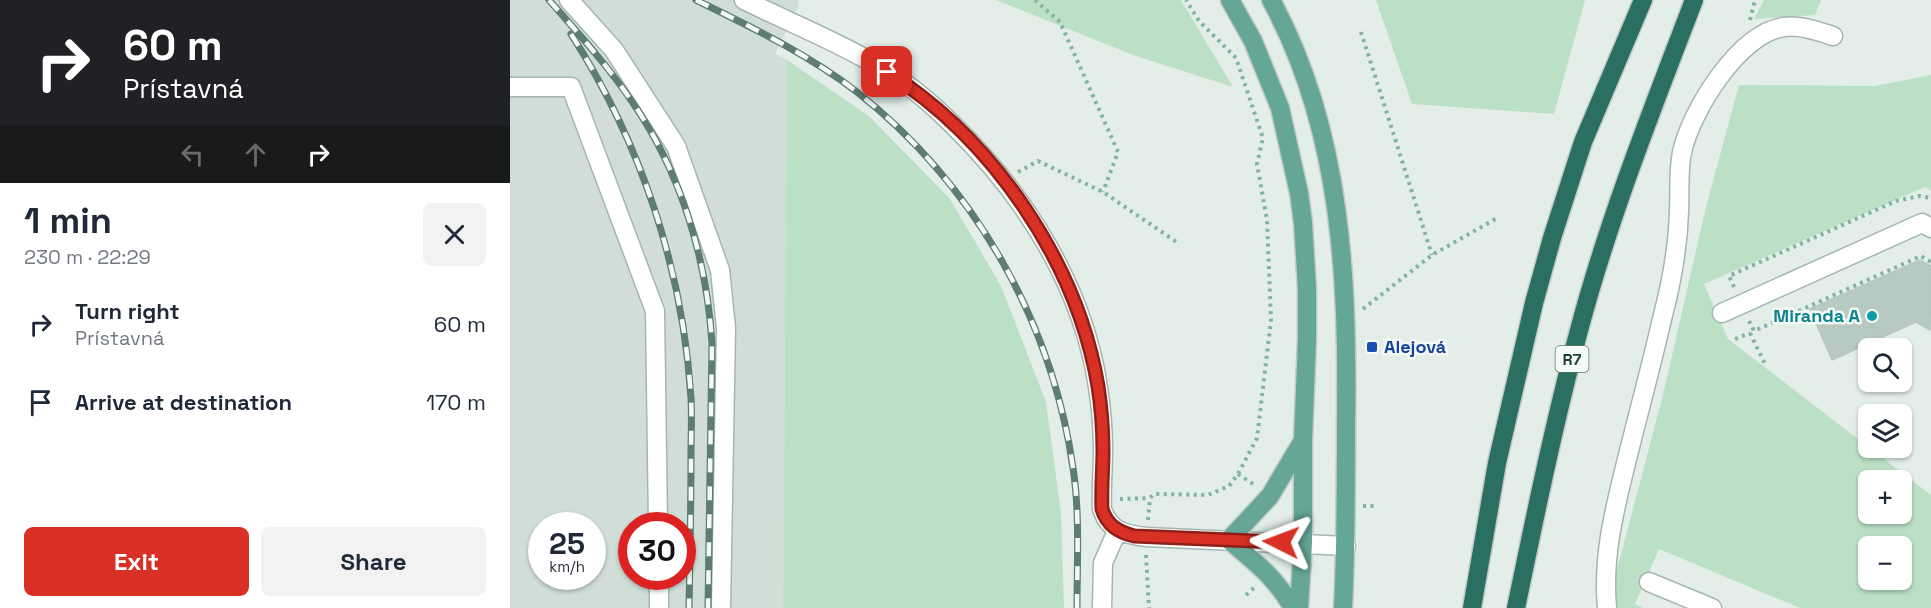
<!DOCTYPE html>
<html lang="en">
<head>
<meta charset="utf-8">
<style>
  body { margin:0; font-family:"Space Grotesk",sans-serif; background:#f2f2f3; color:#1f2937; height:100vh; display:flex; flex-direction:column; font-size:22px; white-space:nowrap }
  * { box-sizing:border-box; margin:0 }
  p { font-size:20px; color:#747a83 }
  .icon { flex:none; width:33px; height:33px; fill:none; stroke:currentColor; stroke-width:2; stroke-linecap:round; stroke-linejoin:round }
  .map { position:relative; flex:1; overflow:hidden }
  .panel { display:flex; flex-direction:column; background:#fff; width:510px }
  .panel>* { flex:none }
  .hud { background:#202124; color:#fff; overflow:hidden }
  .buttons { position:absolute; left:1348px; top:338px; display:grid; gap:12px }
  .buttons a { display:grid; place-items:center; width:54px; height:54px; border-radius:9px; background:#fff; box-shadow:0 2px 4px #0004; font-size:30px }
  .speed { position:absolute; left:18px; top:512px; display:flex; gap:12px; font-size:30px; font-weight:700; text-align:center }
  .speed>* { display:grid; place-content:center; width:78px; height:78px; border-radius:50%; background:#fff; box-shadow:0 2px 4px #0004; line-height:1 }
  .speed small { font-size:15px; font-weight:400 }
  .speed .limit { border:9px solid #d22; background:#fff; color:#111 }
  .pin { position:absolute; display:grid; place-items:center; width:51px; height:51px; color:#fff; margin:-26px; border-radius:12px; box-shadow:0 3px 9px #0006 }
  .me { position:absolute; width:66px; margin:-33px; rotate:273deg; stroke-linejoin:round; filter:drop-shadow(0 0 4px #0008) }
  .turn { display:flex; align-items:center; gap:21px; height:126px; padding:0 24px; font-size:27px }
  .turn .icon { width:78px; height:78px; stroke-width:2.5 }
  .turn b { display:block; font-size:42px; line-height:51px }
  .lanes { display:flex; align-items:center; height:57px; padding:0 24px; background:#0003; justify-content:center; gap:30px; direction:ltr }
  .lanes .off { opacity:.35 }
  .round { display:grid; place-items:center; flex:none; width:63px; height:63px; border-radius:9px; background:#f2f2f3 }
  .overview { display:flex; align-items:center; justify-content:space-between; height:102px; padding:0 24px }
  h1 { font-size:36px; font-weight:800; line-height:45px }
  .cta { display:flex; gap:12px; margin-top:auto; padding:12px 24px }
  .cta a { flex:1; height:69px; border-radius:9px; background:#d93025; color:#fff; font-size:24px; font-weight:800; line-height:69px; text-align:center }
  .cta a+a { background:#f2f2f3; color:#1f2937 }
  ul { padding:0; list-style:none }
  li { display:flex; align-items:center; gap:18px; height:78px; padding:0 24px }
  li div { flex:1 }
  li b { display:block; font-size:22px }
  li em { font-style:normal }
  main { display:flex; flex:1; min-height:0 }
  .map>svg:first-child { display:block }
  .built { fill:#d1ded8; fill-rule:evenodd }
  .green { fill:#bbe0c5; fill-rule:evenodd }
  .building { fill:#b8c9c2; stroke:#b5c8c0; stroke-width:1.5 }
  .lines { fill:none; stroke-linecap:round; stroke-linejoin:round }
  .minor-casing { stroke:#a5b6b0; stroke-width:21 }
  .major-casing { stroke:#c1cac7; stroke-width:21 }
  .highway-casing { stroke:#c1cac7; stroke-width:21 }
  .path { stroke:#81b3a4; stroke-width:4; stroke-dasharray:3 4.5; stroke-linecap:butt }
  .minor { stroke:#fff; stroke-width:18 }
  .major { stroke:#65a696; stroke-width:18 }
  .highway { stroke:#2b6e62; stroke-width:18 }
  .rail-casing { stroke:#5c7c74; stroke-width:7 }
  .rail { stroke:#f4faf7; stroke-width:4.5; stroke-dasharray:14; stroke-linecap:butt }
  .route-casing { stroke:#8d1f18; stroke-width:15 }
  .route { stroke:#d93025; stroke-width:10 }
  .culture-dot { fill:#0f9aa8; stroke:#f4faf7; stroke-width:2 }
  .transit-dot { fill:#1a4fb4; stroke:#f4faf7; stroke-width:2 }
  .labels { text-anchor:middle; stroke-width:5; stroke-linejoin:round; paint-order:stroke }
  .shield { fill:#f4faf7; stroke:#607871; stroke-width:1.5 }
  .shield-label { font-size:16px; font-weight:bold; fill:#214038 }
  .culture-label { font-size:18px; font-weight:bold; fill:#0d838f; stroke:#f4faf7; text-anchor:end }
  .transit-label { font-size:18px; font-weight:bold; fill:#164399; stroke:#f4faf7; text-anchor:start }
</style>
</head>
<body>
<main>
<section class="panel">
<div class="hud">
<div class="turn"><svg class="icon" aria-label="right" viewBox="0 0 24 24"><path d="M7 20v-9h11M14 6l5 5-5 5"/></svg><div><b>60 m</b>Prístavná</div></div>
<div class="lanes"><svg class="icon off" aria-label="left" viewBox="0 0 24 24"><path d="M17 20v-9H6M10 6l-5 5 5 5"/></svg><svg class="icon off" aria-label="ahead" viewBox="0 0 24 24"><path d="M12 20V5M6 11l6-6 6 6"/></svg><svg class="icon" aria-label="right" viewBox="0 0 24 24"><path d="M7 20v-9h11M14 6l5 5-5 5"/></svg></div>
</div>
<div class="overview"><div><h1>1 min</h1><p>230 m · 22:29</p></div><a class="round"><svg class="icon" aria-label="close" viewBox="0 0 24 24"><path d="M6 6l12 12M18 6L6 18"/></svg></a></div>
<ul>
<li><svg class="icon" aria-label="right" viewBox="0 0 24 24"><path d="M7 20v-9h11M14 6l5 5-5 5"/></svg><div><b>Turn right</b><p>Prístavná</p></div><em>60 m</em></li>
<li><svg class="icon" aria-label="arrive" viewBox="0 0 24 24"><path d="M6 21V4h12l-3 4 3 4H6"/></svg><div><b>Arrive at destination</b></div><em>170 m</em></li>
</ul>
<div class="cta"><a>Exit</a><a>Share</a></div>
</section>
<div class="map">
<svg width="1421" height="608" viewBox="0 0 1421 608">
  <rect width="100%" height="100%" fill="#e3eee9"/>
  <path class="built" d="M0,0H288L289,5L265,54L277,60L273,608H0ZM32,525H82V576H32ZM122,525H172V576H122Z"/>
  <path class="green" d="M486,0H671L723,87L623,55Z
    M866,0H1075L1044,114L902,104Z
    M1254,0H1311L1305,15L1244,19Z
    M277,60L359,116L440,199L491,286L536,402L551,513L554,608H273Z
    M1421,75V191L1415,187L1194,284L1218,339L1421,495V608H1290L1149,549L1125,604L1133,608H1107L1101,594L1105,577L1153,395L1196,207L1229,85L1365,86ZM1359,480H1392V513H1359ZM1359,546H1392V579H1359Z"/>
  <path class="building" d="M1410,260L1421,266L1420,330L1406,322L1322,360L1300,309Z"/>
  <g class="lines">
    <defs>
      <path id="minor" d="M59,0L104,50L166,146L210,270L216,328L211,608
        M234,0C287,26 343,48 392,81C410,94 427,109 443,125C515,195 573,287 588,387C591,407 593,430 593,450C593,470 591,490 592,509C599,531 616,535 637,537L836,546
        M0,87H61L145,311L148,525
        M1212,313L1412,223L1421,228
        M149,576V608
        M1139,582L1202,608
        M592,608L593,563L607,531
        M1097,608C1092,553 1106,504 1119,451C1130,407 1142,363 1152,319C1161,285 1168,247 1169,211C1170,191 1168,172 1172,152C1181,111 1229,33 1274,27C1291,25 1307,31 1323,36"/>
      <path id="major" d="M720,0L743,41L770,108L789,193L793,223L797,289V339L793,440V543L789,608
        M761,0C833,132 838,283 836,430C836,490 836,549 833,608
        M783,608C765,577 746,563 719,540L760,496L792,442"/>
      <path id="highway" d="M962,608L987,463L1024,303L1042,238L1073,142L1133,0
        M1006,608C1025,516 1044,424 1068,334C1098,220 1142,110 1184,0"/>
    </defs>
    <use href="#minor" class="minor-casing"/>
    <use href="#major" class="major-casing"/>
    <use href="#highway" class="highway-casing"/>
    <path class="path" d="M525,0L550,22L608,152L593,192
      M1240,20L1245,0
      M851,32L922,255
      M508,172L528,161L593,192L668,243
      M1224,287L1219,276L1386,201L1409,196L1421,198
      M853,309L922,255L989,217
      M1239,321L1244,331L1411,256L1421,262
      M1240,333L1255,364
      M1225,339L1240,333
      M728,474L746,486
      M610,499L640,498
      M853,506H868
      M638,520L640,498L644,494L698,495L719,486L728,474L747,438L761,320L757,220L747,164L753,138L726,58L689,21L676,0
      M636,555L639,608
      M736,595L745,587"/>
    <use href="#minor" class="minor"/>
    <use href="#major" class="major"/>
    <use href="#highway" class="highway"/>
    <defs>
      <path id="rail" d="M39,0C68,33 98,66 123,103C171,173 197,259 202,344L198,608
        M186,0C241,27 298,54 347,92C464,184 542,321 563,468C570,513 567,562 567,608
        M61,34C131,143 173,269 181,398C182,416 181,435 181,453C181,505 180,556 179,608"/>
    </defs>
    <use href="#rail" class="rail-casing"/>
    <use href="#rail" class="rail"/>
  </g>
  <g class="lines">
    <defs>
      <path id="route" d="M377,72C483,139 567,262 588,386C591,406 593,429 593,450C593,470 591,489 592,509C597,525 608,532 624,536L771,542"/>
    </defs>
    <use href="#route" class="route-casing"/>
    <use href="#route" class="route"/>
  </g>
  <circle class="culture-dot" cx="1362" cy="316" r="6"/>
  <rect class="transit-dot" x="856" y="341" width="12" height="12" rx="3"/>
  <g class="labels">
    <rect class="shield" x="1045.5" y="346" width="33" height="26" rx="4.5"/>
    <g class="shield-label">
      <text x="1062" y="365">R7</text>
    </g>
    <g class="culture-label">
      <text x="1350" y="322">Miranda A</text>
    </g>
    <g class="transit-label">
      <text x="874" y="353">Alejová</text>
    </g>
  </g>
</svg>
<div class="buttons">
<a><svg class="icon" aria-label="search" viewBox="0 0 24 24"><circle cx="10" cy="10" r="6"/><path d="M15 15l6 6"/></svg></a>
<a><svg class="icon" aria-label="layers" viewBox="0 0 24 24"><path d="M12 4l9 5-9 5-9-5zM3 14l9 5 9-5"/></svg></a>
<a>+</a>
<a>−</a>
</div>
<div class="speed"><div>25<small>km/h</small></div><div class="limit">30</div></div>
<div class="pin" style="left:377px;top:72px;background:#d93025"><svg class="icon" aria-label="arrive" viewBox="0 0 24 24"><path d="M6 21V4h12l-3 4 3 4H6"/></svg></div>
<svg class="me" style="left:771px;top:542px" viewBox="-20 -20 40 40"><path d="M0-17L14 15 0 8-14 15z" fill="#d93025" stroke="#fff" stroke-width="4"/></svg>
</div>
</main>
</body>
</html>
